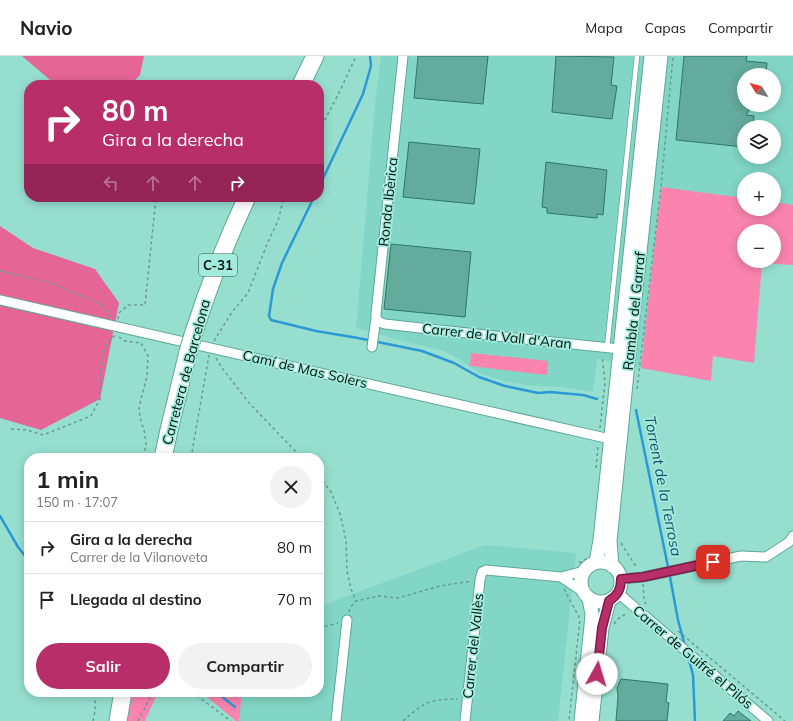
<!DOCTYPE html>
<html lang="es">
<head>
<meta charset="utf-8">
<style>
  body { margin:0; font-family:Mulish,sans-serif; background:#f2f2f2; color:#222; height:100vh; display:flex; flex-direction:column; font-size:15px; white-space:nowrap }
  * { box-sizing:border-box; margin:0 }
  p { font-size:13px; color:#767676 }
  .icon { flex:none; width:22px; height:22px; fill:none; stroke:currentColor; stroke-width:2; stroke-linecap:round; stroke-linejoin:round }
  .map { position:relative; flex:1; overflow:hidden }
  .panel { position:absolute; left:24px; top:397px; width:300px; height:244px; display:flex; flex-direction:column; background:#fff; border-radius:16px; box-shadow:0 2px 10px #0003 }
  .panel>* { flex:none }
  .hud { position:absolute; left:24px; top:24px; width:300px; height:122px; border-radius:16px; box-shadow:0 2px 10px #0003; background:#b82e69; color:#fff; overflow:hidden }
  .needle { width:26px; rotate:307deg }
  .fabs { position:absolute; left:737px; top:12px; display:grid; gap:8px }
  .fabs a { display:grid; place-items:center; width:44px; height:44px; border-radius:50%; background:#fff; box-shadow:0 2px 10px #0003; font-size:20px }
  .pin { position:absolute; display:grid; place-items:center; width:34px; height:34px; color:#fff; margin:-17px; border-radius:8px; box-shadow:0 2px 6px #0006 }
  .me { position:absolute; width:44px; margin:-22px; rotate:6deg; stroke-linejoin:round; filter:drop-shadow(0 0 3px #0008) }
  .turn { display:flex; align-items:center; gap:14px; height:84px; padding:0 12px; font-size:18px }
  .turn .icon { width:52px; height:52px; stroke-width:2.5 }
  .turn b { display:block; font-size:28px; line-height:34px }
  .lanes { display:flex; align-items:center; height:38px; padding:0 12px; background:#0003; justify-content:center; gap:20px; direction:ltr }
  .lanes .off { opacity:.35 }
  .round { display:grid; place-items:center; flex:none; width:42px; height:42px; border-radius:21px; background:#f2f2f2 }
  .headline { display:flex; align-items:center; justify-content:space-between; height:68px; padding:0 12px }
  h1 { font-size:24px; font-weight:700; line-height:30px }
  .button { display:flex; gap:8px; margin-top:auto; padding:8px 12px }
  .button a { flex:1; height:46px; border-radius:24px; background:#b82e69; color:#fff; font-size:16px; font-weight:700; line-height:46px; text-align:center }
  .button a+a { background:#f2f2f2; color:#222 }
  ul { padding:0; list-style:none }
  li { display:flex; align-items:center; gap:12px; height:52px; padding:0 12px; border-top:1px solid #e0e0e0 }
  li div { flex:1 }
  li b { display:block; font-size:15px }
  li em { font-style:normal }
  header { display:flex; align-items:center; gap:24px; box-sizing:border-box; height:56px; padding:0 20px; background:#fff; border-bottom:1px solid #e0e0e0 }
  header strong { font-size:19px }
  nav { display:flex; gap:22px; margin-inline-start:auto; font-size:14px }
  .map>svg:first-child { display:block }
  .built { fill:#82d6c5; fill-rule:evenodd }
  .green { fill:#fa84ad; fill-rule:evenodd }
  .forest { fill:#e56695 }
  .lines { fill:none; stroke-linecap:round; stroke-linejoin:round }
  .stream { stroke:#2c98d6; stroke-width:2.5 }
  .building { fill:#63ab9c; stroke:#2c7769 }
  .lane-casing { stroke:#5ea798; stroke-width:6 }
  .street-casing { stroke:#5ea798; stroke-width:11 }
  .secondary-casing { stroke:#5ea798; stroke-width:15 }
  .highway-casing { stroke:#5ea798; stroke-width:19 }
  .path { stroke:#669d91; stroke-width:1.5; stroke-dasharray:3 3; stroke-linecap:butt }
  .lane { stroke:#fff; stroke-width:4.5 }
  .street { stroke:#fff; stroke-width:9 }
  .secondary { stroke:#fff; stroke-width:13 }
  .highway { stroke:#fff; stroke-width:17 }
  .highway-bridge-casing { stroke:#5ea798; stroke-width:19; stroke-linecap:butt }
  .highway-bridge { stroke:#fff; stroke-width:17 }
  .route-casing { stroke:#781e44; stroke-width:10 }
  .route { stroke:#b82e69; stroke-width:7 }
  .labels { text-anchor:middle; stroke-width:3.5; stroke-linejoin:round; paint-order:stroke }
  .shield { fill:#a3ecdc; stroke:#31534c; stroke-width:1 }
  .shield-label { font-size:13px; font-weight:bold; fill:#00120e }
  .street-label { font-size:14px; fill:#00120e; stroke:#a3ecdc }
  .water-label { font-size:15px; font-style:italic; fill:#184e6e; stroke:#a3ecdc }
</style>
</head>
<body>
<header>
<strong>Navio</strong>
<nav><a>Mapa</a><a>Capas</a><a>Compartir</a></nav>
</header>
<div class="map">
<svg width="793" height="665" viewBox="0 0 793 665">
  <rect width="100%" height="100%" fill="#96dfcf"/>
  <path class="built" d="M381,0H793V149L774,146V123H744V142L661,131L641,312L597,303L593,336L561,331L532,330L504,325L479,317L459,303L444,295L406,286L356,272L375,47ZM744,19H774V49H744ZM744,71H774V101H744Z
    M485,489L576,497L558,665H239L241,636H319V552L339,543Z"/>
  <path class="green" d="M661,131L744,142V153H774V146L793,149V209L762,207L754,307L713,300L711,325L641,312ZM744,175H774V205H744Z
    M471,297L548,305L547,319L470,310Z
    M133,636H158L145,665H127Z
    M201,636H242L239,665H236Z"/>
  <path class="forest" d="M22,0H144L140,19L130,29H48L50,24Z
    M0,170L33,192L95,213L119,247L100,343L41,374L0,362Z"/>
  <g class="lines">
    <path class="stream" d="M319,131L363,38L371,10L370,0
      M314,141L282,207L273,233L269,260L271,264L316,275L358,282L422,295L454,307L479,321L505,330L538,337L550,336L583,339L597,343
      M636,354L668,511
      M0,460L18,491L29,505
      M670,521L678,564L685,590
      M688,600L693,619L695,665
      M216,636L235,651"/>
  </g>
  <path class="building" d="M418,0H488L483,48L414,42Z
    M556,0L614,1L611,29L617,30L612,63L552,56Z
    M684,0H747L746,5L767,7L766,19H744V49H752L746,59L754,60L753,71H744V91L676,84Z
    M409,86L480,93L474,148L403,141Z
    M546,106L607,114L603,159L597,158V162L547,157V152L542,151Z
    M391,188L471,196L465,261L384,253Z
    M621,623L668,628L666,646L669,647L667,665H616L618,640L617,632Z
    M738,655L751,665H723L730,657L734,660Z"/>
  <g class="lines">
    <defs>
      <path id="lane" d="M607,292L637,0"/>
      <path id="street" d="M0,244L610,383
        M376,262L379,266L385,268C463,277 541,284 620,293
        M372,291L376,262V258L403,0
        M561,521L582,535
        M621,523L643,521L741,500L766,501L789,486L793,480
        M618,537L768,665
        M336,665L347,564
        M465,665L480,524L482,516L486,514L561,521L584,515"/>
      <path id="secondary" d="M581 526a20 20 0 1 1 40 0a20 20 0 1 1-40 0Z
        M596,506L600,484L651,0
        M612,510L610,485L627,317L661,0
        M581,665L591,570L592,558L589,543
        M592,665L602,572L609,545"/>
      <path id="highway" d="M301,29L315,0
        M193,279C208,232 226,186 247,141
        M163,402L169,374L188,296
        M118,665L123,636"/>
    </defs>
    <use href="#lane" class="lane-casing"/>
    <use href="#street" class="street-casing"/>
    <use href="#secondary" class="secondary-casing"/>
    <use href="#highway" class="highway-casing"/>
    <path class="path" d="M319,75L340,35L356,0
      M0,215L55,228L66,234L102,248L110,261
      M118,263L119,257L128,249H145L156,141
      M119,281L125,285L141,287L148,300L147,320L139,351L140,362L144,374L146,387L144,402
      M214,285L232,256L248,237L267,188L278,165L284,141
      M216,302L222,312L250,348L302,402
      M637,333L661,131L673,0
      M600,372L605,326L602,300
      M11,373L27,374L43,379L91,360L100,343V318L106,290L115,279
      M191,402L209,299
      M596,412L598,390
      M319,420L331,436L340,458L346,484L347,515L351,533L356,545
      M621,487L637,512
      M579,507L586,503
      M643,528L644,545L646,548
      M564,533L580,563L569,665
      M349,556L350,552L356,545L379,540L398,542L440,530L472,525
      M614,568C618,562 622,560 628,557
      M319,572L338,567
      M678,575L785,665
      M192,636L231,665
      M93,665L95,655V636
      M138,665L153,636
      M403,665C424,646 430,643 458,643"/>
    <use href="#lane" class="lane"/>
    <use href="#street" class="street"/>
    <use href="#secondary" class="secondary"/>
    <use href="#highway" class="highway"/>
    <defs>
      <path id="highway-bridge" d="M188,296L193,279"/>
    </defs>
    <use href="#highway-bridge" class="highway-bridge-casing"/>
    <use href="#highway-bridge" class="highway-bridge"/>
  </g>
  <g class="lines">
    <defs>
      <path id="route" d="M597,618L602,572L609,545C618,539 621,533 621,523L643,521L713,506"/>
    </defs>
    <use href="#route" class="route-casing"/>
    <use href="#route" class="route"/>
  </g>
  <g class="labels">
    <rect class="shield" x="199" y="198" width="38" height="22" rx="3"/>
    <g class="shield-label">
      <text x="218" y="214">C-31</text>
    </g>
    <g class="street-label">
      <text transform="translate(388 146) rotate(-84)" y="5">Ronda Ibèrica</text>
      <text transform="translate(634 255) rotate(-84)" y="5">Rambla del Garraf</text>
      <text transform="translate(497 280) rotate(6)" y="5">Carrer de la Vall d'Aran</text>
      <text transform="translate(305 313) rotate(13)" y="5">Camí de Mas Solers</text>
      <text transform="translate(186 316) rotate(-75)" y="5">Carretera de Barcelona</text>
      <text transform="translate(473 590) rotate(-84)" y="5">Carrer del Vallès</text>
      <text transform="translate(693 601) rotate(40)" y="5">Carrer de Guifré el Pilós</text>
    </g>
    <g class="water-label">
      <text transform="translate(663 430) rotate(79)" y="5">Torrent de la Terrosa</text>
    </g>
  </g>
</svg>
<div class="fabs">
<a><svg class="needle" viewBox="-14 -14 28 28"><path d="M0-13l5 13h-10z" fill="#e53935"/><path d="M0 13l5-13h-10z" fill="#767676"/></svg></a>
<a><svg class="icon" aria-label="layers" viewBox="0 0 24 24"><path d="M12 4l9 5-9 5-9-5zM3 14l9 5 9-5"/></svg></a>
<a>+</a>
<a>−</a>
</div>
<div class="pin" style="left:713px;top:506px;background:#d93025"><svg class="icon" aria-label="arrive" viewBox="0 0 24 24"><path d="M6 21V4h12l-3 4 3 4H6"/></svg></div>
<svg class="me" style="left:597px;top:618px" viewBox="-20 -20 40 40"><circle r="19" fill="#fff"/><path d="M0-13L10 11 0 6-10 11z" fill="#b82e69"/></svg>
<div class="hud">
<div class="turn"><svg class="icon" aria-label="right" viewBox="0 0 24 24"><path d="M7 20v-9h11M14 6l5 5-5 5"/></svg><div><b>80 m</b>Gira a la derecha</div></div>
<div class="lanes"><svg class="icon off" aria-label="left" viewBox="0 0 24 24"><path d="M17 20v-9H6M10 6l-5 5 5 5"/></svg><svg class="icon off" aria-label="ahead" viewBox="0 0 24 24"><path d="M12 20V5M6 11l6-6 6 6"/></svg><svg class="icon off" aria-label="ahead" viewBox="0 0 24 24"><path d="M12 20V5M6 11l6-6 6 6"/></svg><svg class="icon" aria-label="right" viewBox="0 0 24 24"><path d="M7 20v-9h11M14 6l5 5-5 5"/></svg></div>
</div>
<section class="panel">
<div class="headline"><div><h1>1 min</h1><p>150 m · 17:07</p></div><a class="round"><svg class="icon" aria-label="close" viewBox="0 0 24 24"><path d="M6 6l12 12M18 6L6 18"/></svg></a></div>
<ul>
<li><svg class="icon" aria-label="right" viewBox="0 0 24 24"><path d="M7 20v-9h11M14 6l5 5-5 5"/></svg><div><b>Gira a la derecha</b><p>Carrer de la Vilanoveta</p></div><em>80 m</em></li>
<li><svg class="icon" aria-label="arrive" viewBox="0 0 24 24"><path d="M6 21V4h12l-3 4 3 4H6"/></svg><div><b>Llegada al destino</b></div><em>70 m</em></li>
</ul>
<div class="button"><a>Salir</a><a>Compartir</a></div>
</section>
</div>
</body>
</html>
